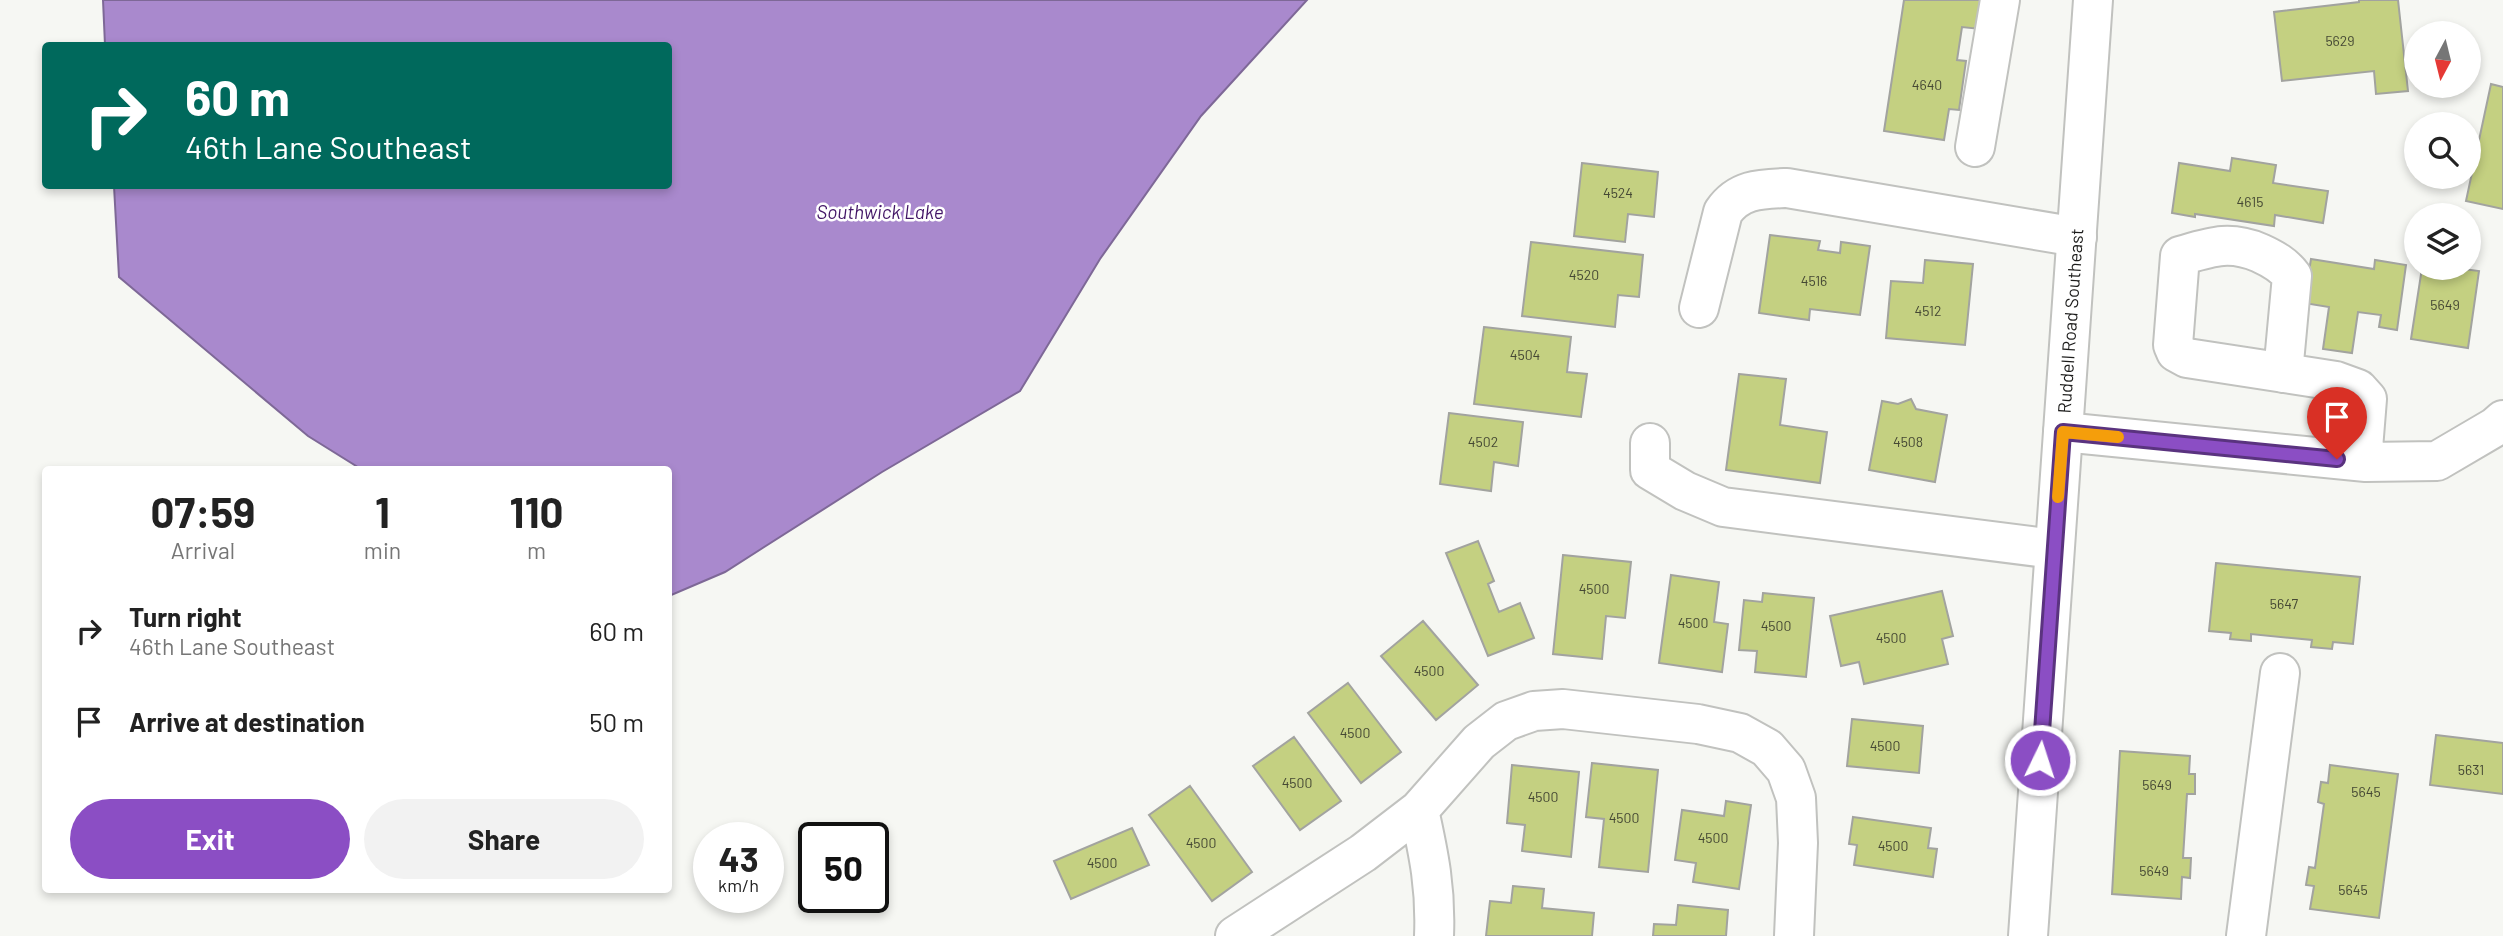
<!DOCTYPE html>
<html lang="en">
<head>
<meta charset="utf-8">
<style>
  body { margin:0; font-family:Barlow,sans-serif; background:#f2f2f2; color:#222; height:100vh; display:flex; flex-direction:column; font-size:26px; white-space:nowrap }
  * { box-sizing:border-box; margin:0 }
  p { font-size:23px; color:#767676 }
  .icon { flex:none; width:38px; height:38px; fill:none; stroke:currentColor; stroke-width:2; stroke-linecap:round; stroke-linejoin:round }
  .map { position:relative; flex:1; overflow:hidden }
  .drawer { position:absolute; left:42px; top:466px; width:630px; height:427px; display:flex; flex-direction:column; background:#fff; border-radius:7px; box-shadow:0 4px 10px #0003 }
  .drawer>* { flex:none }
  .banner { position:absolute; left:42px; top:42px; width:630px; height:147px; border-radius:7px; box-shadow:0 4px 10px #0003; background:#00695c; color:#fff; overflow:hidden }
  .needle { width:46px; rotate:187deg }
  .tools { position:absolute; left:2404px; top:21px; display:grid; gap:14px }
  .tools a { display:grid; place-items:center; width:77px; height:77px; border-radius:50%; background:#fff; box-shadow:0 4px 10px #0003; font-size:35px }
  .speed { position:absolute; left:693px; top:822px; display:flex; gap:14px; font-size:35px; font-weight:700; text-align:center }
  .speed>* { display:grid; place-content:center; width:91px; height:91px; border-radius:50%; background:#fff; box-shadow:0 4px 10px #0003; line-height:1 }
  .speed small { font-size:18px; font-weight:400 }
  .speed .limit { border:4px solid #111; border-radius:10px; background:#fff; color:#111 }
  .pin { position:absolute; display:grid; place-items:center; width:60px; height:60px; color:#fff; margin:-72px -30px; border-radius:50% 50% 50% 0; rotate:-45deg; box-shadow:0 0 7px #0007 }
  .pin .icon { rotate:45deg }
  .me { position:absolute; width:77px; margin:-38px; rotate:4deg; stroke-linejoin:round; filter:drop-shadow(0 0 5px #0008) }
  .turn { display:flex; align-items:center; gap:24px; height:147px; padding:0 28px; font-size:32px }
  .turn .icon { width:91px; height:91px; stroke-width:2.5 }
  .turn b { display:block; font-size:49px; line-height:60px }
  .eta { display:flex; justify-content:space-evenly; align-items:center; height:119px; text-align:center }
  .eta b { font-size:42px; font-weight:700; line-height:49px }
  .primary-button { display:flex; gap:14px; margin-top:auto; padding:14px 28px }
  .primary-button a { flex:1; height:80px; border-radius:42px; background:#8b4ec4; color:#fff; font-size:28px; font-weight:700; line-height:80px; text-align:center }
  .primary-button a+a { background:#f2f2f2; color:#222 }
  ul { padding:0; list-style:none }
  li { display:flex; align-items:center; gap:21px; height:91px; padding:0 28px }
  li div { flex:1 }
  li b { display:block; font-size:26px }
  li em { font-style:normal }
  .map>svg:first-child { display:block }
  .water { fill:#a989cd; stroke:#7e6897; stroke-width:2 }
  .building { fill:#c4d081; stroke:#a2a39f; stroke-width:2 }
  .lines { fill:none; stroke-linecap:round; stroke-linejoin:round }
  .minor-casing { stroke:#c1c2bf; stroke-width:42 }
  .major-casing { stroke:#c1c2bf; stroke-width:42 }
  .minor { stroke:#fff; stroke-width:38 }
  .major { stroke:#fff; stroke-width:38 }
  .route-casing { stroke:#5a337f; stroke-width:18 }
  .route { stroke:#8b4ec4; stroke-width:12 }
  .slow { stroke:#f59e0b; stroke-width:12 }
  .labels { text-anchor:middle; stroke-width:5; stroke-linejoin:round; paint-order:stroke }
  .number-label { font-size:14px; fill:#454834 }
  .street-label { font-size:18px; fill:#1b1b1a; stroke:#fff }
  .water-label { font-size:19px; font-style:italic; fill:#421566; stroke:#fff }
</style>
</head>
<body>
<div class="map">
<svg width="2503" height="936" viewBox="0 0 2503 936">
  <rect width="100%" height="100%" fill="#f6f7f3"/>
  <path class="water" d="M103,0H1307L1201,116L1100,259L1020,391L882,472L725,572L669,596L668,469H361L308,436L119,277L114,186H668V46L105,45Z"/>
  <path class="building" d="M1904,0H1985L1980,29L1962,27L1957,60L1966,61L1959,110L1949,109L1944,140L1884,131Z
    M2359,0H2398L2408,91L2376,94L2374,71L2282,81L2274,12L2359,2Z
    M2491,84L2503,87V209L2466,201Z
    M2232,158L2276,165L2273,183L2328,191L2323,223L2275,215L2274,226L2195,214V217L2172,213L2179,163L2230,171Z
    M1582,163L1658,172L1654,217L1628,214L1625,242L1574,236Z
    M1770,235L1820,241L1818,250L1840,253L1841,242L1870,246L1860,315L1810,309L1809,320L1759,313Z
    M1531,242L1643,255L1639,297L1618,295L1615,327L1522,316Z
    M2311,259L2374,269L2375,260L2406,265L2397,330L2379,327L2381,315L2358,312L2352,353L2323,349L2329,307L2304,303Z
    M1925,260L1973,264L1965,345L1886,338L1891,281L1923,283Z
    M2422,268H2456L2479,271L2468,348L2411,339Z
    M1484,327L1571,337L1567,372L1587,374L1581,417L1474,404Z
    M1739,374L1786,379L1780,425L1827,432L1820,483L1726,470Z
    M1911,399L1916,409L1947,415L1935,482L1869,470L1882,401L1898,404Z
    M1449,413L1523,422L1518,466L1494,462L1491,491L1440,484Z
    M1478,541L1494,581L1488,584L1499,612L1520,603L1534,638L1488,656L1446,553Z
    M1563,555L1631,562L1625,618L1606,616L1602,659L1553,654Z
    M2216,563L2360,577L2353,644L2333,642L2332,649L2311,647L2312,640L2251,634V641L2230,639L2231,633L2209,631Z
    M1671,575L1719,582L1714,622L1728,624L1722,672L1659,663Z
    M1942,591L1953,636L1942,639L1948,664L1864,684L1859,662L1841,666L1830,616Z
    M1763,593L1814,598L1806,677L1755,672L1757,651L1739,650L1744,600L1762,602Z
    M1423,621L1478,685L1436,720L1381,656Z
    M1348,683L1401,752L1361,783L1308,713Z
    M1852,719L1923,726L1919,773L1847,766Z
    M2436,735L2503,743V794L2430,785Z
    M1294,737L1341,801L1300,830L1253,766Z
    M2120,751L2190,756L2189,774H2195V794H2187L2183,858H2191L2190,878L2182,877L2181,899L2112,894Z
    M1592,763L1658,770L1648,872L1599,867L1604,819L1586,817Z
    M1512,765L1579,772L1571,857L1522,851L1525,825L1507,823Z
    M2330,765L2398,774L2379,918L2310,909L2314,886L2306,885L2309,867L2315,868L2324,804L2318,802L2321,782L2328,783Z
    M1190,786L1252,872L1212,901L1149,815Z
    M1726,801L1751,805L1739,889L1693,882L1696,863L1675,860L1682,810L1724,816Z
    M1853,817L1931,828L1928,848L1937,849L1933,877L1854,865L1857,845L1849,844Z
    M1132,828L1149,865L1071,899L1054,861Z
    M1513,886L1544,889L1542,908L1594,913L1592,936H1486L1490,901L1511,903Z
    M1678,905L1728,910L1726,936H1653L1654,924L1676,925Z"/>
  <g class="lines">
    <defs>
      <path id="minor" d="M1975,147L2000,0
        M1699,308L1723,212C1739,189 1760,189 1787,188L2077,237
        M2283,373L2292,276C2284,265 2273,259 2260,253C2229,240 2211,247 2180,256L2173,345L2176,352L2187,358L2336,381L2358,389L2367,399L2362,461
        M2063,432L2366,462L2437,461L2495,427L2503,420
        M1650,443V470L1685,491L1723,507L2054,549
        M1419,810C1429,855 1436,889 1434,936
        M1235,936L1363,853L1419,810L1479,742L1506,721L1534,711L1563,709L1698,724L1740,733L1767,748L1786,770L1796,798L1798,843L1794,936
        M2246,936L2280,673"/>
      <path id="major" d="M2028,936L2093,0"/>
    </defs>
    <use href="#minor" class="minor-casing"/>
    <use href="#major" class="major-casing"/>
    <use href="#minor" class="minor"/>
    <use href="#major" class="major"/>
  </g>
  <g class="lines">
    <defs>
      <path id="route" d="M2040,760L2063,432L2337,459"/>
    </defs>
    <use href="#route" class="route-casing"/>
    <use href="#route" class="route"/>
    <path class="slow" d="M2058,497L2063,432L2118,437"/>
  </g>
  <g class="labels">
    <g class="number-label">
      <text x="2340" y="46">5629</text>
      <text x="1927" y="90">4640</text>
      <text x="1618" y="198">4524</text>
      <text x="2250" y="207">4615</text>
      <text x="1584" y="280">4520</text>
      <text x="1814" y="286">4516</text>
      <text x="2445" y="310">5649</text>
      <text x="1928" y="316">4512</text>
      <text x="1525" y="360">4504</text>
      <text x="1483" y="447">4502</text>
      <text x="1908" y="447">4508</text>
      <text x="1594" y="594">4500</text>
      <text x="2284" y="609">5647</text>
      <text x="1693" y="628">4500</text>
      <text x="1776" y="631">4500</text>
      <text x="1891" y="643">4500</text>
      <text x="1429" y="676">4500</text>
      <text x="1355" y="738">4500</text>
      <text x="1885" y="751">4500</text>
      <text x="2471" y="775">5631</text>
      <text x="1297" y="788">4500</text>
      <text x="2157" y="790">5649</text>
      <text x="2366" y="797">5645</text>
      <text x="1543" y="802">4500</text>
      <text x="1624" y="823">4500</text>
      <text x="1713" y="843">4500</text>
      <text x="1201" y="848">4500</text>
      <text x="1893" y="851">4500</text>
      <text x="1102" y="868">4500</text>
      <text x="2154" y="876">5649</text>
      <text x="2353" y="895">5645</text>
    </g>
    <g class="street-label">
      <text transform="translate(2071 321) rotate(-86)" y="6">Ruddell Road Southeast</text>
    </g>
    <g class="water-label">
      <text x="880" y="219">Southwick Lake</text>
    </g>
  </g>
</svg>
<div class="tools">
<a><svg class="needle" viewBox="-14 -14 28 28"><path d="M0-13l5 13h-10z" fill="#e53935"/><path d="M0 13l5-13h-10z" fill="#767676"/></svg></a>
<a><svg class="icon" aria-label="search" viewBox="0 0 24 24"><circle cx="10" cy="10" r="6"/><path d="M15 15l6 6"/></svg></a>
<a><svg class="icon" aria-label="layers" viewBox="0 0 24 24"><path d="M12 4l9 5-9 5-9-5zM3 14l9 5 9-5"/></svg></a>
</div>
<div class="speed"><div>43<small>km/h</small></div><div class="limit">50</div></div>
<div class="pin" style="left:2337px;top:459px;background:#d93025"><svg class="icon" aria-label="arrive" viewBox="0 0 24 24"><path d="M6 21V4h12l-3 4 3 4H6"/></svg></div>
<svg class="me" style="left:2040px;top:760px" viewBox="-20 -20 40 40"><circle r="17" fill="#8b4ec4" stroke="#fff" stroke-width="3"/><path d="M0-11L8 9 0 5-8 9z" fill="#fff"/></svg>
<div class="banner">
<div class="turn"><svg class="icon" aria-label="right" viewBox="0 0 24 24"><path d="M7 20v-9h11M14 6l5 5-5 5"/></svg><div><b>60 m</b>46th Lane Southeast</div></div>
</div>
<section class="drawer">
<div class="eta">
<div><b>07:59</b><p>Arrival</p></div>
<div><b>1</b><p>min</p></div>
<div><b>110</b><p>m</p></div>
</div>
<ul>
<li><svg class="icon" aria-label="right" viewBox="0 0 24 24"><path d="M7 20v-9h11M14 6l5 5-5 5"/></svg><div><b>Turn right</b><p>46th Lane Southeast</p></div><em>60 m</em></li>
<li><svg class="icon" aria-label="arrive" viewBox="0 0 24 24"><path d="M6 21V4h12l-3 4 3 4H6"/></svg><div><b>Arrive at destination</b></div><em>50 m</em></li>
</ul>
<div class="primary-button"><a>Exit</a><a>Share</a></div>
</section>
</div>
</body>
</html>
